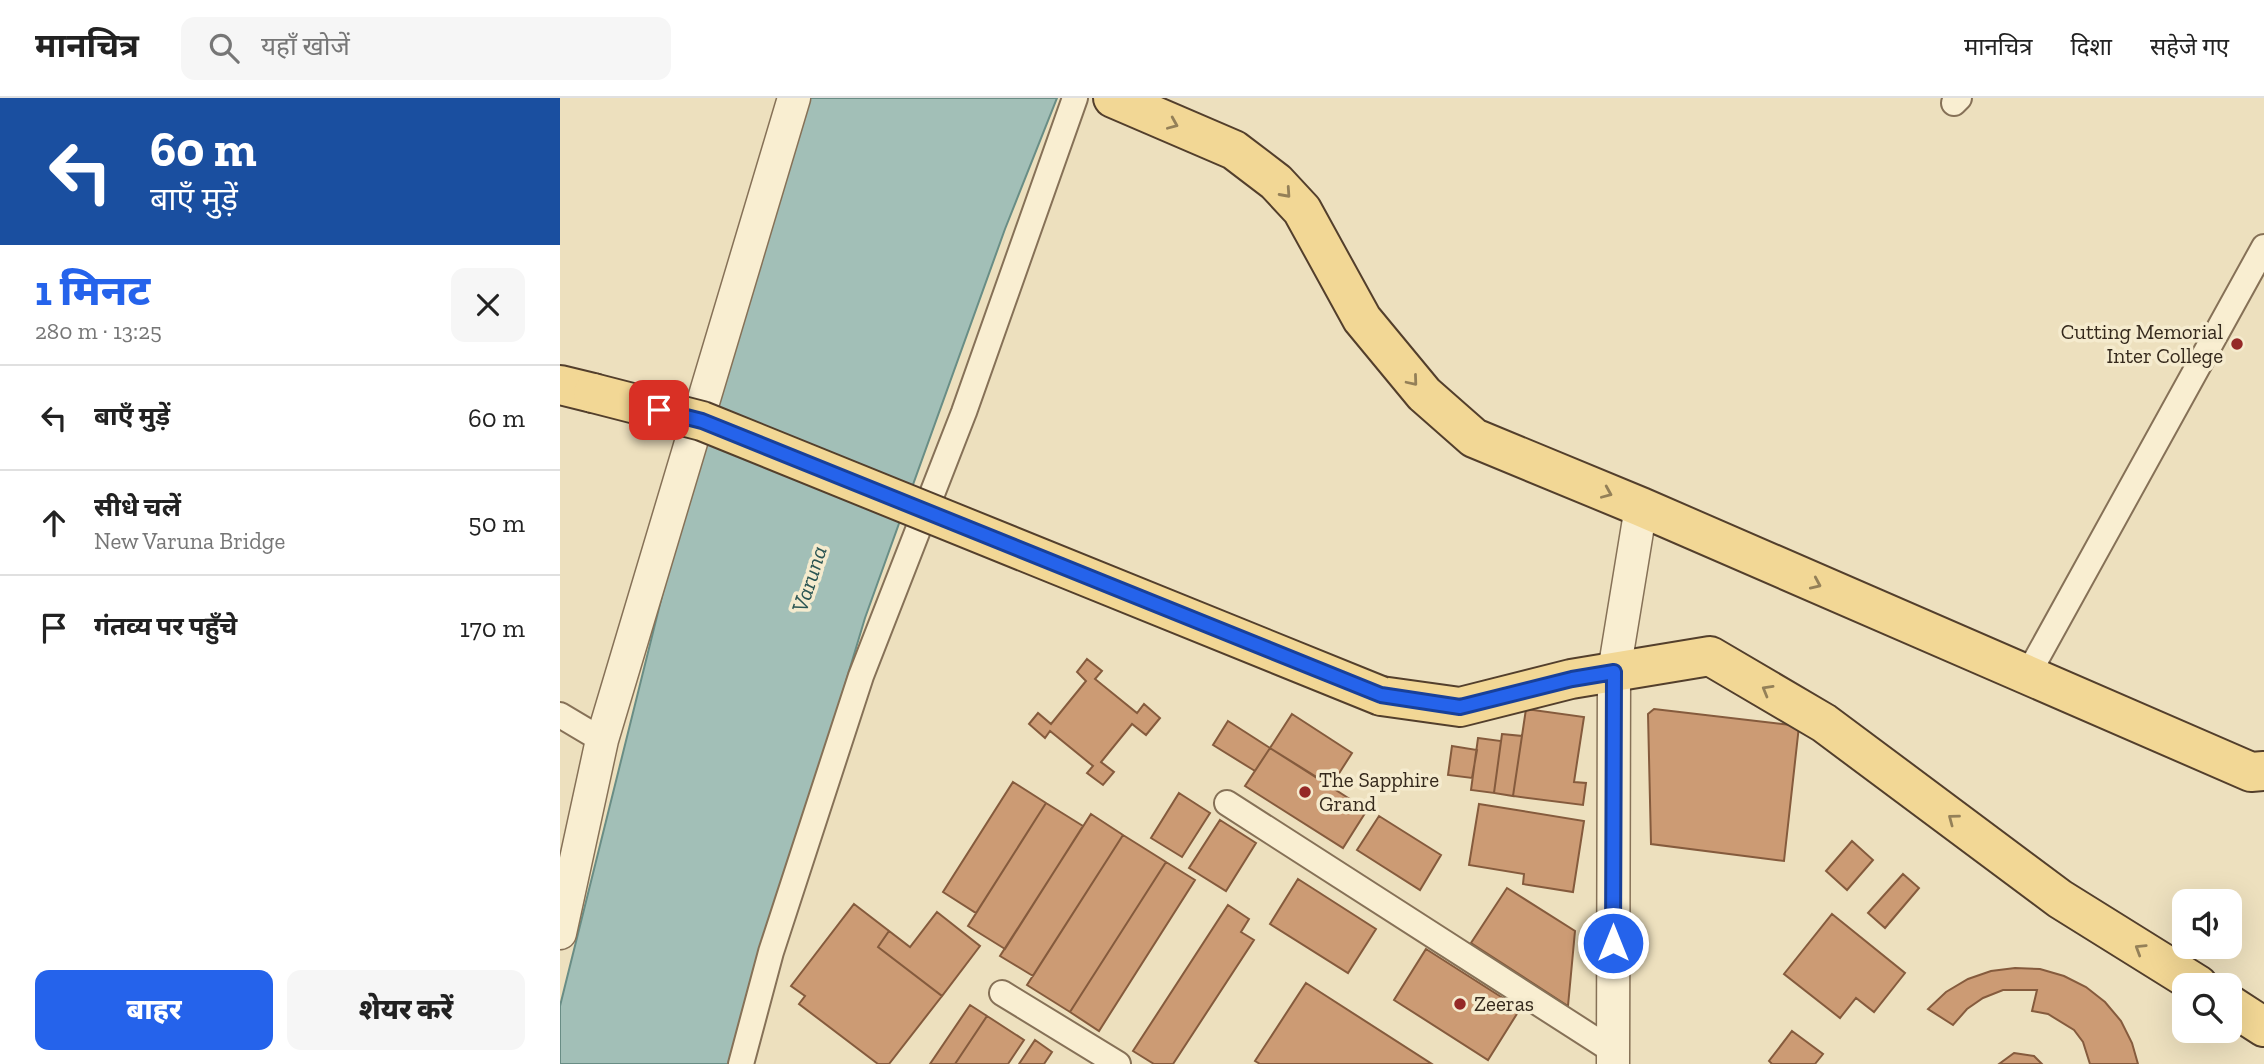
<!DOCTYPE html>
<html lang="hi">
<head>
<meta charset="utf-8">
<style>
  body { margin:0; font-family:"Zilla Slab","Noto Sans Devanagari",serif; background:#f6f6f6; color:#222; height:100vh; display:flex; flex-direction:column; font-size:26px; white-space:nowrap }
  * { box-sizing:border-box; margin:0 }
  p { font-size:23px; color:#767676 }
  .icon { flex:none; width:38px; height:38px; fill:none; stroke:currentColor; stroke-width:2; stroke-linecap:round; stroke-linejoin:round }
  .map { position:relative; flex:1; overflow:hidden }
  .side { display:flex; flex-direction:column; background:#fff; width:560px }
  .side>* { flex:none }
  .banner { background:#1a4fa0; color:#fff; overflow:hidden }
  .tools { position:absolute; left:1612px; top:791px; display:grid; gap:14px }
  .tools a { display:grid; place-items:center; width:70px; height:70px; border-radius:14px; background:#fff; box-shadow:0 7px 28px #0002; font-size:35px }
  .pin { position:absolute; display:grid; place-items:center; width:60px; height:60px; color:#fff; margin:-30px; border-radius:14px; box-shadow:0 4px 10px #0006 }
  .me { position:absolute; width:77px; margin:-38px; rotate:0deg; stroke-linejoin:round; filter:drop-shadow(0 0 5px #0008) }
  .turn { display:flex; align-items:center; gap:24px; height:147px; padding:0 35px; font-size:32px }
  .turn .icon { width:91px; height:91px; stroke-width:2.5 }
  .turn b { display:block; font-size:49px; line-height:60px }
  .round { display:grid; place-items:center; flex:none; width:74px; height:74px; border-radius:14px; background:#f6f6f6 }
  .overview { display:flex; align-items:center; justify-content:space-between; height:119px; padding:0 35px }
  h1 { font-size:42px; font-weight:800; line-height:52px; color:#2563eb }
  .action { display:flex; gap:14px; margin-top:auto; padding:14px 35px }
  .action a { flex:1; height:80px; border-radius:14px; background:#2563eb; color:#fff; font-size:28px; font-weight:800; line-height:80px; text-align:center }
  .action a+a { background:#f6f6f6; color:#222 }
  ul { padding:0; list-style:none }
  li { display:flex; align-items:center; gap:21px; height:105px; padding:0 35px; border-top:2px solid #e0e0e0 }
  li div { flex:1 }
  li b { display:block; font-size:26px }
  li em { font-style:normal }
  header { display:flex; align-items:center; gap:42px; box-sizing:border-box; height:98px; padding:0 35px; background:#fff; border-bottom:2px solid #e0e0e0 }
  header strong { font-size:33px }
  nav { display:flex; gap:38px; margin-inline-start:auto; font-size:24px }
  .search { width:490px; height:63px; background:#f6f6f6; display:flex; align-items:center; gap:18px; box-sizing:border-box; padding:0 24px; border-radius:14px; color:#767676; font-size:26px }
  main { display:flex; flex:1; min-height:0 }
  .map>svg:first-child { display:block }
  .water { fill:#a2bfb7; stroke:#698d85; stroke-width:2 }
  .building { fill:#cc9b74; stroke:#855b3d; stroke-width:2 }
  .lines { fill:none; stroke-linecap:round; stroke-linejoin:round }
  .minor-casing { stroke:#867157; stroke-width:28 }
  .tertiary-casing { stroke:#867157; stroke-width:35 }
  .primary-casing { stroke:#533f2c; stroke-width:42 }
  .minor { stroke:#f9eed1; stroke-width:24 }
  .tertiary { stroke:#f9eed1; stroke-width:32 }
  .primary { stroke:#f2d795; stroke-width:38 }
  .primary-bridge-casing { stroke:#533f2c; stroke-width:42; stroke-linecap:butt }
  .primary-bridge { stroke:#f2d795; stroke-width:38 }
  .oneway { stroke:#948058 }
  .route-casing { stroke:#184099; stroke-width:18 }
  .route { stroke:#2563eb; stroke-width:12 }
  .poi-dot { fill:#952927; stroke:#f5ebce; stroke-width:2.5 }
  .labels { text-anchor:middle; stroke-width:7; stroke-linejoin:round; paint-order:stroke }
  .poi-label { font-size:21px; fill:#35291c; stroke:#f5ebce; text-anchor:start }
  .water-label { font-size:23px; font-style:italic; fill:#2b5553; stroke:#f5ebce }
</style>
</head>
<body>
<header>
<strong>मानचित्र</strong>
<div class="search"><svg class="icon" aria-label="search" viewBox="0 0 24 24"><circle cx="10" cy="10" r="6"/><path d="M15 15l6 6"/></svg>यहाँ खोजें</div>
<nav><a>मानचित्र</a><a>दिशा</a><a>सहेजे गए</a></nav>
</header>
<main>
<section class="side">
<div class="banner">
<div class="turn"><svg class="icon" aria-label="left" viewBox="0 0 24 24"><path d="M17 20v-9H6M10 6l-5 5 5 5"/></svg><div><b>60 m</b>बाएँ मुड़ें</div></div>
</div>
<div class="overview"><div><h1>1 मिनट</h1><p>280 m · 13:25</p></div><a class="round"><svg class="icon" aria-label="close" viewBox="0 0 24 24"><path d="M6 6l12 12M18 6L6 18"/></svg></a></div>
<ul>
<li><svg class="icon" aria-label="left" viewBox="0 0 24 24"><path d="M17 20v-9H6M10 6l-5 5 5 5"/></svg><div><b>बाएँ मुड़ें</b></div><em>60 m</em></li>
<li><svg class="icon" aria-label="ahead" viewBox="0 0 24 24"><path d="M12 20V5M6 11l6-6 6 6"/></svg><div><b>सीधे चलें</b><p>New Varuna Bridge</p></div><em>50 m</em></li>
<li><svg class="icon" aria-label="arrive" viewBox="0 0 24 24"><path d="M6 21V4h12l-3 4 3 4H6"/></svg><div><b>गंतव्य पर पहुँचे</b></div><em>170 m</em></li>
</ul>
<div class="action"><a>बाहर</a><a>शेयर करें</a></div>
</section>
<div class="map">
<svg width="1704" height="966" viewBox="0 0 1704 966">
  <rect width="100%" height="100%" fill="#ede0be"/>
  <path class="water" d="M239,0H497L445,131L305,520L171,966H0V908L105,486Z"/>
  <path class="building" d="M527,561L542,573L535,581L577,615L584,606L600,620L586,637L572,626L541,664L554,674L543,687L527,675L533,668L490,633L485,640L469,626L478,615L491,626L526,583L517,574Z
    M966,611L1024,619L1014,684L1026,685L1023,707L953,698Z
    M1094,611L1239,628L1224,763L1091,746L1088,616Z
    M732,616L792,655L771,688L710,650Z
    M668,623L710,650L695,673L653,647Z
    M942,636L962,638L953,698L934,695Z
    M918,640L941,643L934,695L911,692Z
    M892,648L917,652L912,680L888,677Z
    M710,650L807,712L783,750L685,688Z
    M453,684L486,705L416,815L383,794Z
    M619,695L650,715L622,759L591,740Z
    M486,705L523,728L445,851L408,828Z
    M919,706L1024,723L1013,794L963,786L964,776L909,767Z
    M531,716L563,737L473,878L440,858Z
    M819,718L881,757L860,792L797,752Z
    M660,722L696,745L666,793L629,770Z
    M563,737L606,764L510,914L467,887Z
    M1292,743L1313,762L1287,792L1266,773Z
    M606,764L635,782L539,933L510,914Z
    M1343,776L1359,790L1325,830L1308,815Z
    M738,781L816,831L788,875L710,826Z
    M947,790L1015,833L1008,908L911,845Z
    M294,806L329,833L318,849L382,898L329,966H318L239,906L245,898L231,888Z
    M668,807L689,821L681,834L694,842L613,966H594L573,953Z
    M377,814L420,848L382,898L318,849L329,833L350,849Z
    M1272,816L1345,875L1314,914L1296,900L1280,920L1224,876Z
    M866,851L960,911L928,962L834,902Z
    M1455,870L1480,871L1504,878L1526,889L1545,904L1561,923L1572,945L1578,966H1530L1523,944L1514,932L1488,916L1472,913L1477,892H1443L1423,900L1407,911L1393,927L1368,911L1386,894L1408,881L1431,873Z
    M746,885L872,966H700L695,963Z
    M410,907L427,918L395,966H370Z
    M427,918L464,942L448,966H395Z
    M1232,933L1263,956L1255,966H1212L1209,963Z
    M475,942L492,954L484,966H459Z
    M1454,955L1474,958L1482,966H1439Z"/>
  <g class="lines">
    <defs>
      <path id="minor" d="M1394,5L1399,0
        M1467,578L1704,149
        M0,617L42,642
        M667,705L1053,953
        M442,895L558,966
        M181,966L211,854L301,578L404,314L515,0"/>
      <path id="tertiary" d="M0,835L42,642L234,0
        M1053,966L1054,574L1081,409"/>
      <path id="primary" d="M553,0L674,52L716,84L742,112L802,221L864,296L914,340L1081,409L1691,674L1704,673
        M0,287L33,295
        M821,598L900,609L1011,581L1150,558L1264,625L1500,801L1638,887
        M1670,907L1704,929"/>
    </defs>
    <use href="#minor" class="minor-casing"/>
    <use href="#tertiary" class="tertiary-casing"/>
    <use href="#primary" class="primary-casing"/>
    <use href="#minor" class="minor"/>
    <use href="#tertiary" class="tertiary"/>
    <use href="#primary" class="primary"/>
    <defs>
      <path id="primary-bridge" d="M33,295L142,323L821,598"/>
    </defs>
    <use href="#primary-bridge" class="primary-bridge-casing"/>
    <use href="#primary-bridge" class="primary-bridge"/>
  </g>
  <defs><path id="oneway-chevron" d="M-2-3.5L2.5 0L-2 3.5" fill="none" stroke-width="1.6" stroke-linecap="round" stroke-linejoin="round" transform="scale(1.75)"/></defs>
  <g class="oneway">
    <use href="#oneway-chevron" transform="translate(613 26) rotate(23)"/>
    <use href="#oneway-chevron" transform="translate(726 95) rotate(48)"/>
    <use href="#oneway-chevron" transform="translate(853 283) rotate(50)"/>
    <use href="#oneway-chevron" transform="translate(1047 395) rotate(23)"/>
    <use href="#oneway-chevron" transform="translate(1256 486) rotate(24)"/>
    <use href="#oneway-chevron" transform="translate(1207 592) rotate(-150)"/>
    <use href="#oneway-chevron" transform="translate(1393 721) rotate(-143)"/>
    <use href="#oneway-chevron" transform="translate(1580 851) rotate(-148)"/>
  </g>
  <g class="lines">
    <defs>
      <path id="route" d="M99,312L142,323L821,597L900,609L1012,581L1054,574L1053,845"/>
    </defs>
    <use href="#route" class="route-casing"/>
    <use href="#route" class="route"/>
  </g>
  <g class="poi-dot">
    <circle cx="1677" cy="246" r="7"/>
    <circle cx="745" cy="694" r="7"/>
    <circle cx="900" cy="906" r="7"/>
  </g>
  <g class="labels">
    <g class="poi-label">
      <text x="1663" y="241" text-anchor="end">Cutting Memorial<tspan x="1663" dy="24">Inter College</tspan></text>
      <text x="759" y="689">The Sapphire<tspan x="759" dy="24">Grand</tspan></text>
      <text x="914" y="913">Zeeras</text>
    </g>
    <g class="water-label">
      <text transform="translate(249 481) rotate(-72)" y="8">Varuna</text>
    </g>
  </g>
</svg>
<div class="tools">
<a><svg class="icon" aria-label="sound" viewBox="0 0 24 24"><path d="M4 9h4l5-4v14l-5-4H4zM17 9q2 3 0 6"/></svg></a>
<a><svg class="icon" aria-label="search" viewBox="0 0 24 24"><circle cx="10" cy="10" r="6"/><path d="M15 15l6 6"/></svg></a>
</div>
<div class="pin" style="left:99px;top:312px;background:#d93025"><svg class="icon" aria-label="arrive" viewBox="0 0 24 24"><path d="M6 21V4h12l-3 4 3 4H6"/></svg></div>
<svg class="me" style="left:1053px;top:845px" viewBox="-20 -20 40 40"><circle r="17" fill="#2563eb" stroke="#fff" stroke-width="3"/><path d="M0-11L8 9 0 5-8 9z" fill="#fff"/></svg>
</div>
</main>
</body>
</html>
